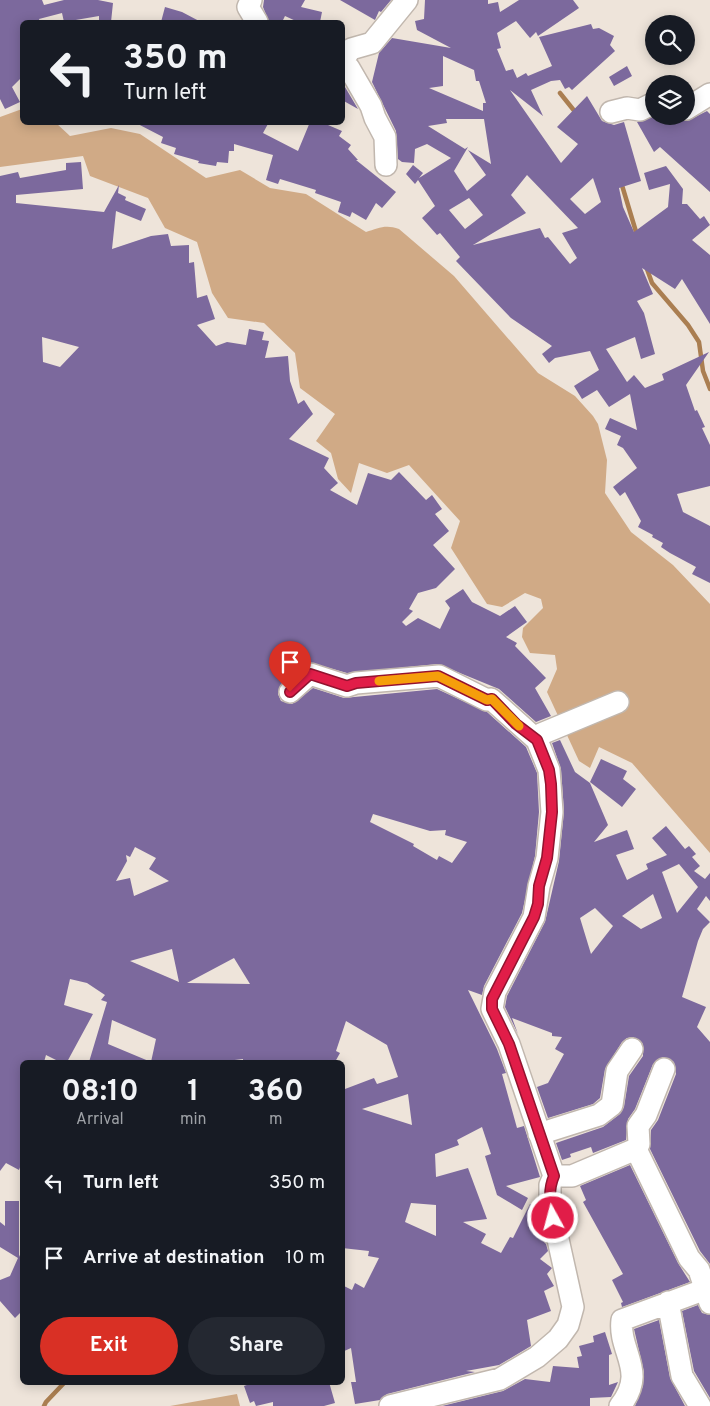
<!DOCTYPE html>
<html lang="en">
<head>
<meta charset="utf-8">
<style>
  body { margin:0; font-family:Overpass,sans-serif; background:#242831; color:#f1f3f6; height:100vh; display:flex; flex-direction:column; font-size:19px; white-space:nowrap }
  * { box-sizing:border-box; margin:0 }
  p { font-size:16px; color:#9ea1a6 }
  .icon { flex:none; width:28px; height:28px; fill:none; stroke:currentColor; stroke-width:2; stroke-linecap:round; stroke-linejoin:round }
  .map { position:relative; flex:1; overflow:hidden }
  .drawer { position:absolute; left:20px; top:1060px; width:325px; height:325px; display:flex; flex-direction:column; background:#171b24; border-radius:8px; box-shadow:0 2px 12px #0003 }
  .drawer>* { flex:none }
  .guide { position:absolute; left:20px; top:20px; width:325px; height:105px; border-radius:8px; box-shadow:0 2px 12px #0003; background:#171b24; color:#f1f3f6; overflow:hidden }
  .fabs { position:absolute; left:645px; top:15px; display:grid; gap:10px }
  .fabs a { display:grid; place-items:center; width:50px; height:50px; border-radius:50%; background:#171b24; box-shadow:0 2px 12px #0003; font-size:25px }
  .pin { position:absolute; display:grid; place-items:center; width:42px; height:42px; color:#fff; margin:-51px -21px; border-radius:50% 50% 50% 0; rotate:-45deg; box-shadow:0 0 5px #0007 }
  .pin .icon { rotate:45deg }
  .me { position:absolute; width:55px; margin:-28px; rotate:353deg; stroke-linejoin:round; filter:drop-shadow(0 0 4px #0008) }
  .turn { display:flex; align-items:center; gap:18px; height:105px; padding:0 20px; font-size:22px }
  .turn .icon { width:65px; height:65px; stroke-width:2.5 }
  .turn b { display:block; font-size:35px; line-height:42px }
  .eta { display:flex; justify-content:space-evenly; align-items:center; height:85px; text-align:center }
  .eta b { font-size:30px; font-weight:700; line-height:35px }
  .primary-button { display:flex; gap:10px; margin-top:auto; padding:10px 20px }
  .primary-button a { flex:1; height:58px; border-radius:30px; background:#d93025; color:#fff; font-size:20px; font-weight:700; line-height:58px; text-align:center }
  .primary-button a+a { background:#242831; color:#f1f3f6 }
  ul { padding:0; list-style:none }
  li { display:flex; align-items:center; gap:15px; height:75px; padding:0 20px }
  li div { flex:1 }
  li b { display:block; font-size:19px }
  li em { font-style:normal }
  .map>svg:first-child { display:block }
  .green { fill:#d0aa86 }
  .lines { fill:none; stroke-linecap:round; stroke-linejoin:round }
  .stream { stroke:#aa7e51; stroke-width:4.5 }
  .building { fill:#7c699d; fill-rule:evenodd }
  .minor-casing { stroke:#c1b7ae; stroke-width:24 }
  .minor { stroke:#fff; stroke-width:21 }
  .route-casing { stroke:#92132f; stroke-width:12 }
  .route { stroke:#e11d48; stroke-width:9 }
  .slow { stroke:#f59e0b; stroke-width:9 }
</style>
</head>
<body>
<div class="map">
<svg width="710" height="1406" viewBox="0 0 710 1406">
  <rect width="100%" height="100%" fill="#eee4da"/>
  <path class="green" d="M22,109V122L56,123L70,136L111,128L140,134L206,178L240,170L270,188L306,194L366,232C378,228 386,224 399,229L454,276L538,373L575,396L593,416L598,424L607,460L605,493L631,532L673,565L710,604V853L632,763L599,747L590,768L579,761L547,692L557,669L555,655L530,653L522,637L523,628L543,608L541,599L525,593L502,607L487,604L451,548L460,521L409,465L387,473L359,463L351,493L338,479L331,453L316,441L335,414L300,388L295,353L264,323L228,318L212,293L197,242L165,228L148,198L90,176L83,156L0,167V117Z
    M237,1394L240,1406H170Z"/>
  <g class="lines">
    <path class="stream" d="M560,93L576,113
      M621,182L637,235
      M647,269L652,283L688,325L699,342L703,371L710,389
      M44,1406L46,1402L65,1382"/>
  </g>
  <path class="building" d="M0,0H42L44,5L64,0H98L113,3L111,22H99V16L64,22L62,13L39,19L40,22H22V77L12,87L20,102L5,109L0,99Z
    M264,0H305L301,7L322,12L320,22H298L285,16L282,22H269L263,7Z
    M340,0H391L381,12L379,11L375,20Z
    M425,0H488V4L498,2L500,12L519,0H573L579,8L538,36L536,32L530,38L516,21L497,33L501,48L497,49L506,71L513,69L517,78L526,73L528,76L552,66L539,37L591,24L593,29L599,28L614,36L610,45L615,51L572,90L569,87L565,89L560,80L551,81L531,90L543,116L510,90L561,163L578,144L557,127L587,96L602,121L614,125L624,122L641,181L619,188L623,207L634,232L668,207L670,184L649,190L644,173L666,166L683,189L682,204H687L700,219L704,216L710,225L692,240L710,255V324L682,279L675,289L642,268L653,294L637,301L644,313L655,354L641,359L635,337L606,349L627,382L634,375L645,388L664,380L662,374L709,352L686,385L695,411L697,410L705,427L702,428L710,445V486L677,494L683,512L710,526V583L692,574L696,567L670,553L661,547L663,543L652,537L653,535L638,527L641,521L625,492L620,496L613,487L637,468L623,448L617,445L621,436L605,429L610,418L637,430L630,394L609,407L597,390L582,399L574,386L599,370L590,351L555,358L549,363L542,354L552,346L511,318L456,261L460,257L440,233L437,235L422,218L435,206L418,180L415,184L406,174L413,165L423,173L419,178L451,158L427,144L415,149L414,163L402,162L398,159L396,131L372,82L379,53L392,38L451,48L417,30L415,21L424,19ZM443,56L474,70L476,81H479L486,103H483V111L429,88L443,86ZM446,119H484L491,164L468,150L486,175L467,191L454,171L468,147L465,149L428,126L447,123ZM527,175L578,228L562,233L577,258L570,264L548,237L545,238L540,228L473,245L526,213L511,195ZM593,178L601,202L585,214L570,199ZM469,198L483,215L465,229L449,210Z
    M165,7L182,12L201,22H161Z
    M627,66L632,76L614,86L609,77Z
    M342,82L358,109L342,100Z
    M707,111L710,114V192L660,147L654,152L637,122L655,116H676L687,121Z
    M134,122H269L263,133L298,151L310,122H321L342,131L339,136L351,145L348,149L358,160H356L396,192L382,208L376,203L366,220L352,212L350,217L338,212L341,202L315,193L316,190L280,179L278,184L266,180L273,155L234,144V151H229L228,163L217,162L216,166L198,163L199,161L174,154L176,148L161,143L163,137Z
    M81,162L83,189L16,195V203L104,212L119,185L118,193L126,197L125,200L146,209L141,221L116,211L112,249L151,236L168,234L171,246L189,245V263L194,262L197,298L207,295L215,319L197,325L216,346L227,342L246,345L249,329L264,332L262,340L269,341L265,358L288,356L290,381L298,404L304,400L313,414L289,439L329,458L324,468L338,483L330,490L357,505L368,473L391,480L399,472L426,500L432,495L442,509L435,514L449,531L433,545L455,569L436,588L418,593L409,609L413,611L402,622L406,626L418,618L440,629L450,608L445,601L463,589L472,602L500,616L515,606L527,622L506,637L517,643L515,646L546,678L535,688L551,716L536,722L499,689L438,664L347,673L308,662L282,683L278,694L281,701L292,704L313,688L344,698L437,689L487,712L526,747L537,773L539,812L535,856L522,913L484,986L482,995L468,990L497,1049L506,1073L502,1074L517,1128L524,1126L540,1177L506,1186L528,1198L522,1210L497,1195L485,1156L491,1154L482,1127L457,1140L459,1145L435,1154L436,1177L468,1168L487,1219L463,1222L486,1234L481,1243L501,1253L510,1237L513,1238L530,1204L538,1208L542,1225L537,1235L546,1244L548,1251L540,1259L552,1268L547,1274L554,1286L544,1291L551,1311L527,1320L531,1346L499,1365L466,1371L475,1372L387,1394L380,1400L355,1404L351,1382H356L351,1348L342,1352V1285L352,1290L355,1283L364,1288L379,1258L368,1256L369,1251L342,1248V1094L345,1089L374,1078L377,1084L398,1077L387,1045L346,1021L336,1051L340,1053L335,1062H243V1059L218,1062H89L107,1002L101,1000L105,995L87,983L70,979L64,1005L93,1014L67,1062H60L46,1055L44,1062H22V1162L19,1170L6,1163L0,1171V176L18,172L20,178L66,170V163ZM42,337L79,347L60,367L43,362ZM373,814L430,831L446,830L445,835L467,842L452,863L439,856L437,860L413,846L414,844L370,822ZM135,847L156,858L149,869L169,881L134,896L130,878L116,881L127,861L126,855L130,857ZM172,949L179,982L130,961ZM234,958L250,984L187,983ZM112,1020L156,1039L151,1062L108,1044ZM408,1094L412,1125L362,1109ZM411,1203L436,1205V1236L405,1222Z
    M560,740L575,772L590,783L608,825L594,842L627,830L634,849L616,855L627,880L648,869L646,864L667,855L652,838L666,826L685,849L689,846L696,854L692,857L700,866L694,871L705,879L710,873V901L706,896L697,909L710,922L703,929L698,941L682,997L706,1007L697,1027L710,1042V1264L700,1251L650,1149L651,1130L658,1120L676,1074L674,1062L663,1057L653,1064L635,1109L628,1119L626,1140L593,1153L591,1147L570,1154L571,1157L562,1160L556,1143L603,1127L620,1114L624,1107L629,1076L643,1056V1044L633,1037L627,1038L622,1042L605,1069L600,1098L593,1104L548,1118L537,1087L548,1083L564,1054L555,1049L562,1037L552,1036V1033L512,1018L518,1034L505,1007L507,996L545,922L559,861L564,811L561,769L552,743ZM679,864L698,887L677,913L662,872ZM653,894L662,918L641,929L622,916ZM595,908L613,926L591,954L580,918Z
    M601,759L627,771L623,779L636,789L622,807L590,782Z
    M630,1165L678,1263L690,1282L622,1307L621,1303L623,1302L612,1280L623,1274L583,1202L586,1200L580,1186Z
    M5,1201H19V1257L22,1250V1311L15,1318L0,1301V1280L10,1276L18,1258L0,1247V1222L5,1226Z
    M698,1305L702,1313L710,1315V1398L694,1371L682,1311Z
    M659,1320L670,1378L685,1406H635L643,1386L644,1372L634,1329Z
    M605,1332L612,1354L609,1355V1385L618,1382L611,1397L590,1398V1406H442L503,1391L525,1379L550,1382L553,1366L579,1368L577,1357L582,1356L579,1346L594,1342L593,1336Z
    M255,1382H329L335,1403L324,1406H273V1402L256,1406L254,1401L250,1403L244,1386Z"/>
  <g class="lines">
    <defs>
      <path id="minor" d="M251,0L248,7L257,22
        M342,61L351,49L372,43L407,0
        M342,67L349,68L371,106L375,118L385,137L386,165
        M686,109L710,94
        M611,112L627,108L640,110L654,103
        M290,692L310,674L347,686L356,683L439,676L487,700L491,699L537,740L549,770L552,812L547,858L539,886L534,917L495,992L492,1009L509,1044L554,1176L550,1185V1203L573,1307L568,1325L558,1339L537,1357L500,1379L390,1406
        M537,740L541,734L618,702
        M539,1134L599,1115L612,1105L617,1071L632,1049
        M636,1149L639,1144L638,1126L646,1115L664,1069
        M554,1176H572L636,1149L689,1258L699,1270L710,1303
        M668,1302L682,1376L700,1406
        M620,1406C648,1371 618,1352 622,1320L706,1289"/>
    </defs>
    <use href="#minor" class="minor-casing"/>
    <use href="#minor" class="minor"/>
  </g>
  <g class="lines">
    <defs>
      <path id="route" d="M290,692L310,674L347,686L356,683L438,676L487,700L492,699L516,724L537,740L549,770L551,784L552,812L547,858L539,886L538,904L534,917L492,999V1009L509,1044L554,1176C548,1190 550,1203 553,1218"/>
    </defs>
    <use href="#route" class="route-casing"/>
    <use href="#route" class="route"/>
    <path class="slow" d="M379,681L438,676L487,700L492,699L519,726"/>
  </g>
</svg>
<div class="fabs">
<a><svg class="icon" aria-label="search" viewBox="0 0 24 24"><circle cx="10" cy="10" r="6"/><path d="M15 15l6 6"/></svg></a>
<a><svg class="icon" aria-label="layers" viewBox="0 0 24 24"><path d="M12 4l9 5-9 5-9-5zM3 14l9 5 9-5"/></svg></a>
</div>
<div class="pin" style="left:290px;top:692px;background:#d93025"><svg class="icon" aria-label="arrive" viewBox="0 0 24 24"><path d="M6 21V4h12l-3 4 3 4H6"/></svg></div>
<svg class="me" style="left:553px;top:1218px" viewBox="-20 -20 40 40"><circle r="17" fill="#e11d48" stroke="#fff" stroke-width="3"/><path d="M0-11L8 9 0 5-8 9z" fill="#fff"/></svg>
<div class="guide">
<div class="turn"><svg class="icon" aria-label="left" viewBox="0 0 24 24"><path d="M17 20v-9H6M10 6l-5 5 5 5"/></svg><div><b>350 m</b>Turn left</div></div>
</div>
<section class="drawer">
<div class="eta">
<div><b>08:10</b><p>Arrival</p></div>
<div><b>1</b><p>min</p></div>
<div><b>360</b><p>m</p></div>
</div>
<ul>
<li><svg class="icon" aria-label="left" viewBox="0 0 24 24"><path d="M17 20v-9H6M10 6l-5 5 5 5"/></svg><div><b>Turn left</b></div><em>350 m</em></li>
<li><svg class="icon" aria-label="arrive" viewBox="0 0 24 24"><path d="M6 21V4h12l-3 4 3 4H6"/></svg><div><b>Arrive at destination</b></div><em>10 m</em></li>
</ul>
<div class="primary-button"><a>Exit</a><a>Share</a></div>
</section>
</div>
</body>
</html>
